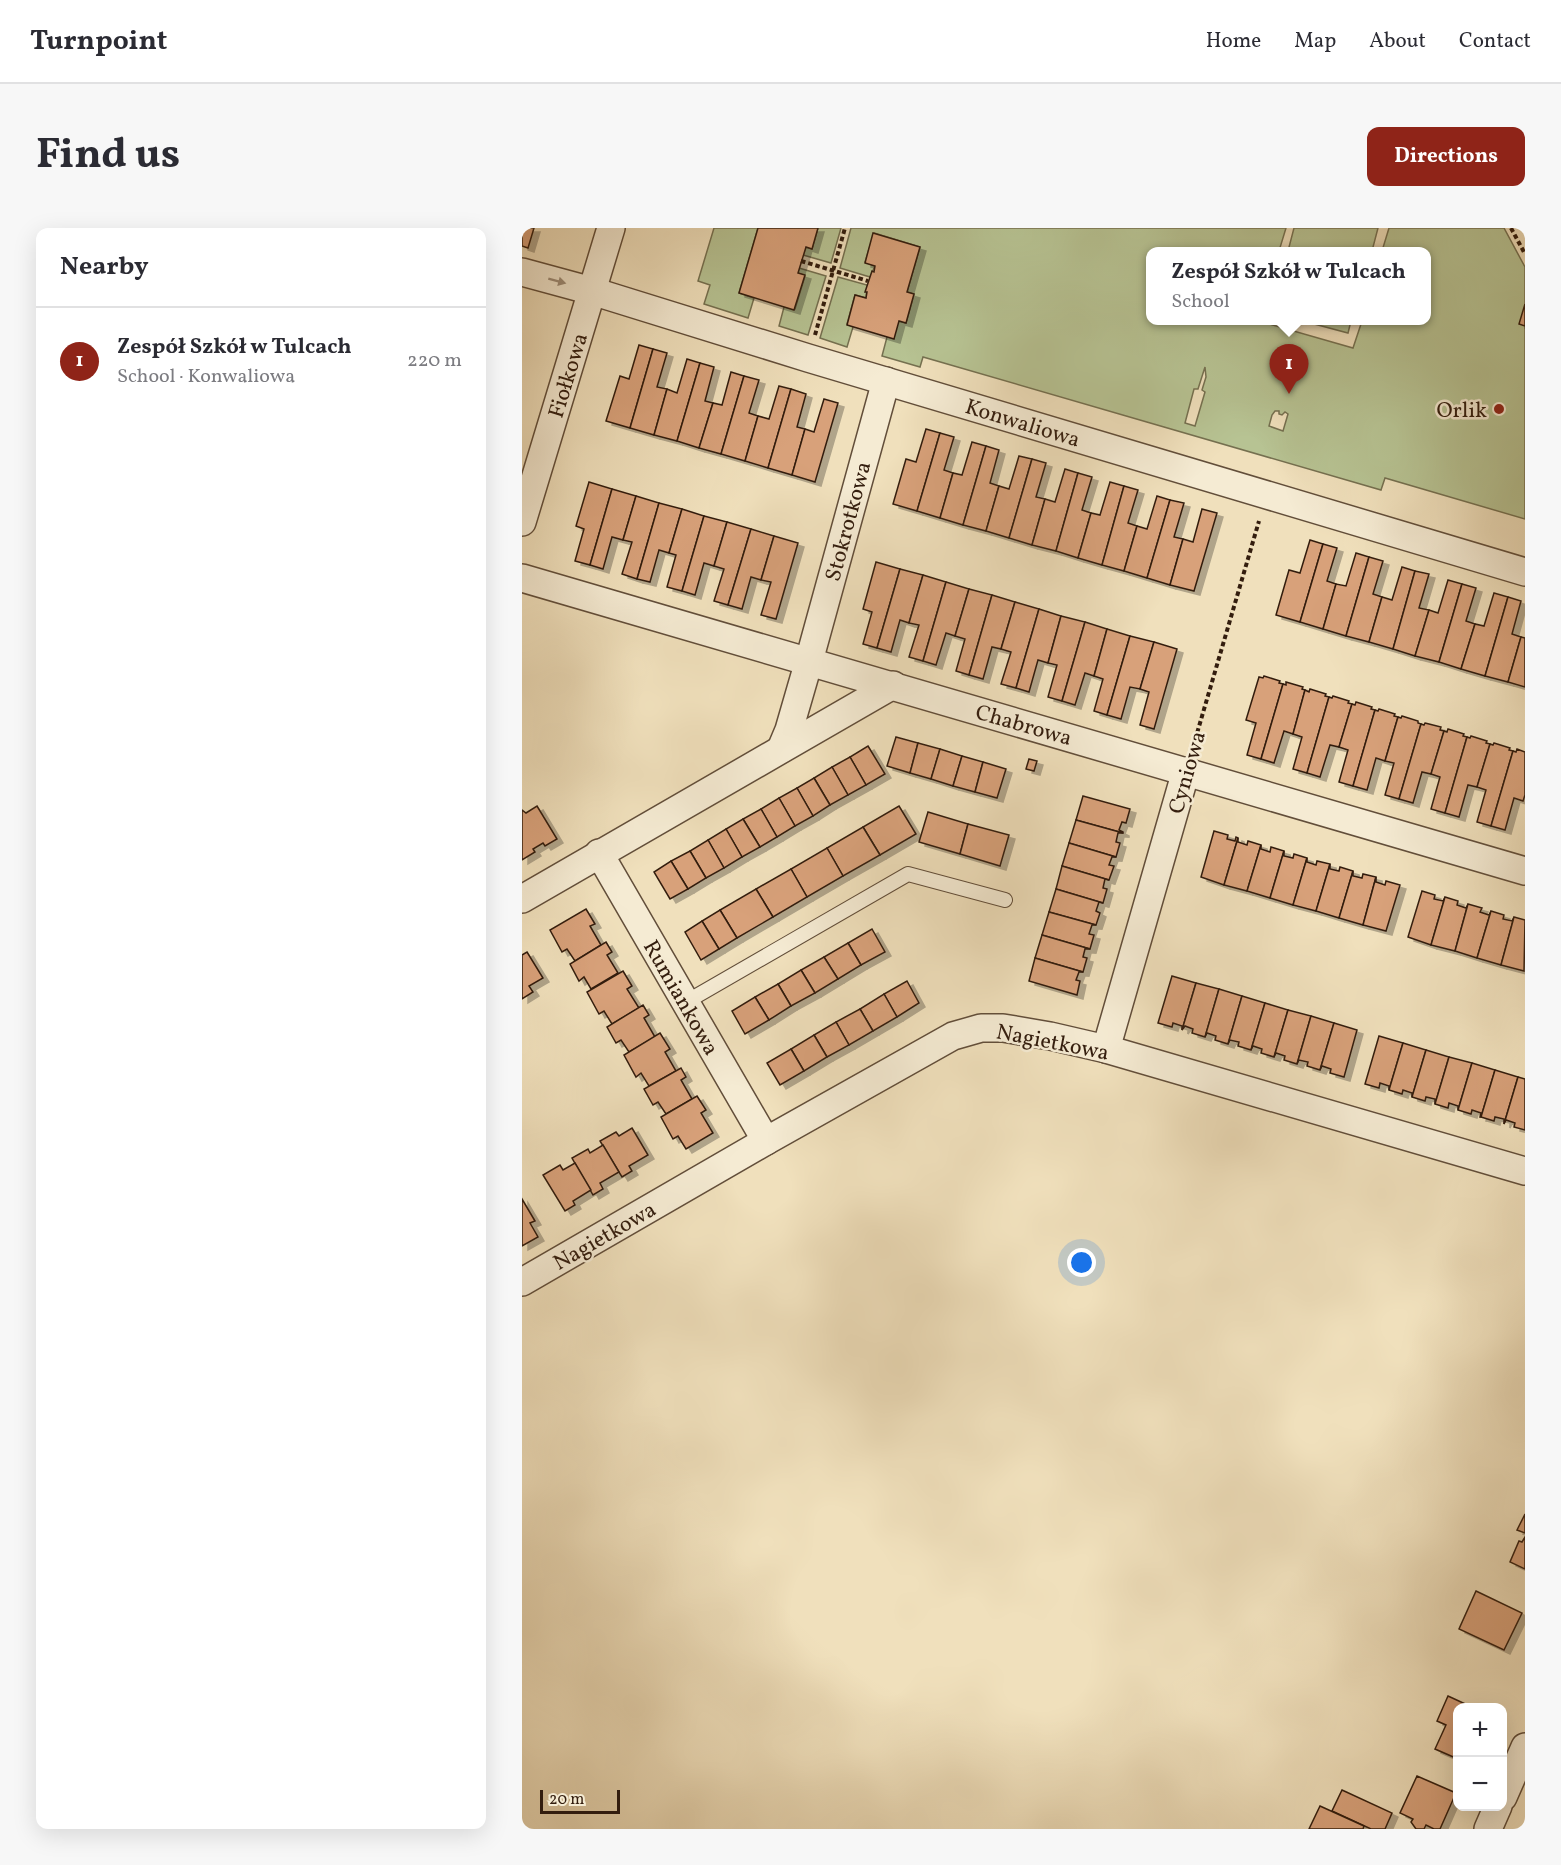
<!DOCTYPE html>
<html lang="en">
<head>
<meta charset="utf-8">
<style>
  :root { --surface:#fff; --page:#f7f7f7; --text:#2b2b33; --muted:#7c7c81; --line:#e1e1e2; --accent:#8f2418 }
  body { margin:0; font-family:Vollkorn,serif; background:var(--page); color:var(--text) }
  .controls { position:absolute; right:18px; bottom:18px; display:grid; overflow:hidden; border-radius:12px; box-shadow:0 6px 24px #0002 }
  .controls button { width:54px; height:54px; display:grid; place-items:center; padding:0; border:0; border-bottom:2px solid var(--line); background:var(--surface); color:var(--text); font:30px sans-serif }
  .scale { position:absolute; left:18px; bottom:15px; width:80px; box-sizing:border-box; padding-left:6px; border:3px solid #331d0e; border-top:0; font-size:16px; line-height:21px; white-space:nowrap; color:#331d0e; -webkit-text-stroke:4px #f5ebd3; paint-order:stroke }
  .you { position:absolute; left:560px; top:1035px; width:21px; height:21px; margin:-15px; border:4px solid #fff; border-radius:50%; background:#1a73e8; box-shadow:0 0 0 9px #1a73e833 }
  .badge { display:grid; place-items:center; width:39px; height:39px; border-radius:50%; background:var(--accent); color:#fff; font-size:20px; font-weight:700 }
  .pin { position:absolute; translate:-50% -50px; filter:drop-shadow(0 2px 3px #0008) }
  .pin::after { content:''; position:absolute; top:32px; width:21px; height:18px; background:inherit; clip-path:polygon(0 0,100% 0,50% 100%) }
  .popup { position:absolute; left:624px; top:19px; width:285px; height:78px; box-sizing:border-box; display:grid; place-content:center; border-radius:12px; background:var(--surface); filter:drop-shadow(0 2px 4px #0005); font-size:20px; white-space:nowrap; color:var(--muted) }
  .popup b { font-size:22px; color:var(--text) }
  .popup::after { content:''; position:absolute; left:50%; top:100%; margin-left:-12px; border:12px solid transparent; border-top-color:var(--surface) }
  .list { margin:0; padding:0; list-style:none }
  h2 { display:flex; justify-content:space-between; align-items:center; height:78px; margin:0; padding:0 24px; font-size:26px }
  h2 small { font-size:20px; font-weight:400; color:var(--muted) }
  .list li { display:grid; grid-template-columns:39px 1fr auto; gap:18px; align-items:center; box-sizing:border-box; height:108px; padding:0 24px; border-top:2px solid var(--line) }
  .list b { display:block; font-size:22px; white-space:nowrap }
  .list p { margin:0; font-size:20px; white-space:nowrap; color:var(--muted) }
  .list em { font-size:20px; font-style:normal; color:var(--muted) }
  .map { position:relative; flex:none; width:1003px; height:1601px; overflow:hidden; border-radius:12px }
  header { display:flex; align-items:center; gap:36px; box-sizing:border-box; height:84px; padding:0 30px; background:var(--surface); border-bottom:2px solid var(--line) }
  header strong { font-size:28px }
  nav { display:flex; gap:33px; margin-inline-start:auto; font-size:21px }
  .intro { display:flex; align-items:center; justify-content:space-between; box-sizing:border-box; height:144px; padding:0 36px }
  h1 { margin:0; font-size:42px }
  .button { padding:15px 27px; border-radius:12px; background:var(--accent); color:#fff; font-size:21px; font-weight:700 }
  main { display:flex; gap:36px; padding:0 36px }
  aside { flex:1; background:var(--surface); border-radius:12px; box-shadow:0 6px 24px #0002 }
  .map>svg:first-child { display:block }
  .green { fill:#b7c393; stroke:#757050; stroke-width:1.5; fill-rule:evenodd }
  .building { fill:#d8a17a; stroke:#331d0e; stroke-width:1.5; filter:url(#shadow) }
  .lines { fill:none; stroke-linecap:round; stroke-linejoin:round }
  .lane-casing { stroke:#624e3a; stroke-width:16 }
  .street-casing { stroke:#624e3a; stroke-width:30 }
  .path { stroke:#331d0e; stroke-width:4; stroke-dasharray:4.5 3; stroke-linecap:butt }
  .lane { stroke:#f5ebd3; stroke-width:14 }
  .street { stroke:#f5ebd3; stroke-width:27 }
  .oneway { fill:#9e8e7a }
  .poi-dot { fill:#8f2418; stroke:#f5ebd3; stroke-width:2 }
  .labels { text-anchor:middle; stroke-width:5; stroke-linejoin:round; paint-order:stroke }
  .street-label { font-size:22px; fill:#331d0e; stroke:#f5ebd3 }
  .poi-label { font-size:22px; fill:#331d0e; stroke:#f5ebd3; text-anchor:end }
</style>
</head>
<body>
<header>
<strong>Turnpoint</strong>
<nav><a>Home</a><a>Map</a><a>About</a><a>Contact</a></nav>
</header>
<div class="intro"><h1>Find us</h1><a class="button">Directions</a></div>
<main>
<aside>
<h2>Nearby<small></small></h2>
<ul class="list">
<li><span class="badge">1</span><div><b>Zespół Szkół w Tulcach</b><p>School · Konwaliowa</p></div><em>220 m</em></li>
</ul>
</aside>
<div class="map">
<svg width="1003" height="1601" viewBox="0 0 1003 1601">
  <defs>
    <filter id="shadow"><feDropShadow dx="6" dy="4" stdDeviation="0" flood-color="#0004"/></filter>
  </defs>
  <rect width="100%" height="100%" fill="#f0e0bc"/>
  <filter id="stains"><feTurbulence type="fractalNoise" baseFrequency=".00333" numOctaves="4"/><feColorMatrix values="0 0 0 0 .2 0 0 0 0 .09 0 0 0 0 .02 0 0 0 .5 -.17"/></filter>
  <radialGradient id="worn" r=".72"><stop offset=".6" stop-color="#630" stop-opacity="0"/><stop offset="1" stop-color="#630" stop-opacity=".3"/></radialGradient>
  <!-- green -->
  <g class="green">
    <path d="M192 0H236L217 65 232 70 226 90 182 76 188 57 176 53Z"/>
    <path d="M296 0H319L309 35 281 27 284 19 290 21Z"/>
    <path d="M329 0H764L757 23 629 24V92L737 93 831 120 840 93 905 92V24L860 23 867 0H982L1003 39V291L863 250 859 262 401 129 398 139 360 128 365 109 377 93 384 95 392 66 385 64 398 19 352 5 343 34 353 38 348 49 318 40ZM683 139 684 149 680 162 683 164 673 198 663 195 672 161H676ZM753 183H757V186L760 187 763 184 766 186 761 203 747 198 750 187Z"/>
    <path d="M772 0H856L850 23H766Z"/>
    <path d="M277 40 304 48 286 107 257 98 262 79 273 81 283 48 276 45Z"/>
    <path d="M316 49 345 57 344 70 333 67 325 96 331 99 325 119 298 110Z"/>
    <path d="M781 93 829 92V93L826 105Z"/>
  </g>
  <!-- building -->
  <g class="building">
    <path d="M0 0H12L6 20 0 18Z"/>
    <path d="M236 0H296L290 21 284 19 276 45 283 47 272 82 217 65Z"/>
    <path d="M351 5 398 19 385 64 392 66 384 95 377 93 372 111 325 97 333 67 344 70 345 64H343L350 43 352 44 353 38 343 35Z"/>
    <path d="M1003 76V98L997 96Z"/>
    <path d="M117 117 131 121 108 200 84 193 98 148 107 151Z"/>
    <path d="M131 121 145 125 135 159 145 161 132 207 108 200Z"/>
    <path d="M165 131 178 135 155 213 132 207 145 161 155 165Z"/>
    <path d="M178 135 192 139 183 173 191 175 177 220 155 213Z"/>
    <path d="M209 144 222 148 199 226 177 220 191 175 200 177Z"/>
    <path d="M222 148 237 152 227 185 236 188 223 233 199 226Z"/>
    <path d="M257 158 269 161 246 240 223 233 236 188 247 191Z"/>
    <path d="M269 161 284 166 275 199 283 201 270 247 246 240Z"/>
    <path d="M302 171 316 175 293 254 270 247 283 201 292 204Z"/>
    <path d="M404 201 418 205 395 283 371 276 384 231 394 234Z"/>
    <path d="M418 205 432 209 422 242 431 245 418 290 395 283Z"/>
    <path d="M450 214 464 218 441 297 418 290 431 245 440 247Z"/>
    <path d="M464 218 477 222 468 255 477 258 464 303 441 297Z"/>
    <path d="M497 228 510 231 487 310 464 303 477 258 487 261Z"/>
    <path d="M510 231 524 235 514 269 523 271 510 317 487 310Z"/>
    <path d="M543 241 556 245 534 323 510 317 523 271 533 274Z"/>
    <path d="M556 245 570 249 560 282 569 285 556 330 534 323Z"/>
    <path d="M67 254 90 261 68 337 53 333 62 301 54 298Z"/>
    <path d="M588 254 602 258 580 337 556 330 569 285 578 287Z"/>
    <path d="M602 258 616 262 606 295 615 298 602 343 580 337Z"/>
    <path d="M90 261 114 268 101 312 90 309 81 341 68 337Z"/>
    <path d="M114 268 137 275 115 351 100 346 110 314 101 312Z"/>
    <path d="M635 268 648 272 625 350 602 343 615 298 625 301Z"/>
    <path d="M648 272 662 275 652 309 661 311 648 357 625 350Z"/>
    <path d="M137 275 160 281 147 325 137 322 128 354 115 351Z"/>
    <path d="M160 281 182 288 160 363 145 359 154 327 147 325Z"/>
    <path d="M680 281 695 285 672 363 648 357 661 311 671 314Z"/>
    <path d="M182 288 205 294 192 338 182 335 173 367 160 363Z"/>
    <path d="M205 294 229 301 206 377 192 373 202 341 192 338Z"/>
    <path d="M229 301 252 308 239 352 229 349 220 381 206 377Z"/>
    <path d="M252 308 276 315 254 391 239 387 249 354 239 352Z"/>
    <path d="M788 312 801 316 778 394 754 387 767 342 778 345Z"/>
    <path d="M801 316 815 320 805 353 814 356 801 401 778 394Z"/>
    <path d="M834 325 847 329 824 408 801 401 814 356 824 358Z"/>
    <path d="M847 329 861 333 851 366 860 369 847 414 824 408Z"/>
    <path d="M354 334 378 341 355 420 341 416 350 384 341 381Z"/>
    <path d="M880 339 893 343 871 421 847 414 860 369 870 372Z"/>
    <path d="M378 341 401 347 387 395 378 392 369 424 355 420Z"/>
    <path d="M893 343 907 346 897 380 907 382 893 428 871 421Z"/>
    <path d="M401 347 424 354 401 433 387 429 397 397 387 395Z"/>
    <path d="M926 352 940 356 917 434 893 428 907 382 916 385Z"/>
    <path d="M424 354 447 361 433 408 424 405 414 437 401 433Z"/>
    <path d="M940 356 954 360 944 393 953 396 939 441 917 434Z"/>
    <path d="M447 361 470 367 447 447 434 443 443 411 433 408Z"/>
    <path d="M972 365 986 369 963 448 939 441 953 396 962 398Z"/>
    <path d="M470 367 493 374 479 421 470 419 461 451 447 447Z"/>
    <path d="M986 369 999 373 990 406 999 409 986 454 963 448Z"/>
    <path d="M493 374 517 381 494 460 479 456 489 424 479 421Z"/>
    <path d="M517 381 539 388 526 435 516 432 507 464 494 460Z"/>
    <path d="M539 388 563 394 540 473 526 469 535 437 526 435Z"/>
    <path d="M563 394 585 401 572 448 563 445 553 477 540 473Z"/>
    <path d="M585 401 608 408 585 487 572 483 581 451 572 448Z"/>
    <path d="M608 408 632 414 618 461 608 459 599 491 585 487Z"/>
    <path d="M999 409 1003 410V459L986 454Z"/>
    <path d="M632 414 655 421 632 501 618 497 627 464 618 461Z"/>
    <path d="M742 448 758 453 757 455 761 456 739 531 725 527 734 495 724 492 737 449 741 450Z"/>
    <path d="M764 454 781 459 780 461 783 462 771 506 762 503 752 535 739 531 761 456 764 457Z"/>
    <path d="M788 461 804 466 803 468 807 469 785 545 771 541 780 509 771 506 783 462 787 464Z"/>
    <path d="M811 468 827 473 826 475 830 476 817 519 808 517 798 549 785 545 807 469 810 470Z"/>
    <path d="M834 474 850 479 849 481 853 482 831 558 817 554 826 522 817 519 830 476 833 477Z"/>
    <path d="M857 481 873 486 872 488 876 489 863 533 854 530 845 562 831 558 853 482 856 483Z"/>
    <path d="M880 488 896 493V495L899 496 877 571 863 567 872 535 863 533 876 489 879 490Z"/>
    <path d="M903 495 919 499 918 502 922 503 909 546 900 544 891 575 877 571 899 496 902 497Z"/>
    <path d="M926 501 942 506 941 508 945 509 923 585 909 581 918 549 909 546 922 503 925 504Z"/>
    <path d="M949 508 965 513 964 515 968 516 955 559 946 557 937 589 923 585 945 509 948 510Z"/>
    <path d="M374 509 396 515 388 545 365 538Z"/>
    <path d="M396 515 418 521 409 551 388 545Z"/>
    <path d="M972 515 988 520 987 522 991 523 969 598 955 594 964 562 955 559 968 516 971 517Z"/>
    <path d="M346 518 363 546 344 557 328 529Z"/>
    <path d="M418 521 440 528 431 558 409 551Z"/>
    <path d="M995 521 1003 524V567L1001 573 992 570 983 602 969 598 991 523 994 524Z"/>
    <path d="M440 528 461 534 453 564 431 558Z"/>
    <path d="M328 529 344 557 326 567 310 539Z"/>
    <path d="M507 531 515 533 512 543 504 541Z"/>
    <path d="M461 534 484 541 475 570 453 564Z"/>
    <path d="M310 539 326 567 308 577 292 550Z"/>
    <path d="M292 550 308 577 291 588 275 560Z"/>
    <path d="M275 560 291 588 273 598 257 570Z"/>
    <path d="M561 568 608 581 604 595 600 594 597 602 601 604V605L554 592Z"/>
    <path d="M257 570 273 598 255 609 239 581Z"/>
    <path d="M15 578 35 611 23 618 21 615 11 621 13 624 0 632V582L4 585Z"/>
    <path d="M377 578 394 606 358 627 341 599Z"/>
    <path d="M239 581 255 609 238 619 221 591Z"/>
    <path d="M406 584 446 596 438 626 397 614Z"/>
    <path d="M221 591 238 619 220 629 204 601Z"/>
    <path d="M554 592 601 605H596L594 614 598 615 594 629 547 615Z"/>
    <path d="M446 596 487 607 478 638 438 626Z"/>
    <path d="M341 599 358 627 321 648 305 620Z"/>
    <path d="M204 601 220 629 202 640 186 612Z"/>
    <path d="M692 603 706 607 705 611 713 613 714 609 716 610 702 657 679 649Z"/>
    <path d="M716 610V614L725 617 726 613 739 617 725 663 702 657Z"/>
    <path d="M186 612 202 640 184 650 168 623Z"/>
    <path d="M547 615 594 629H590L587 637 592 638 587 652 540 638Z"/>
    <path d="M739 617V621L748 624 749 619 762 623 748 670 725 663Z"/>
    <path d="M305 620 321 648 285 669 269 641Z"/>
    <path d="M168 623 184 650 166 661 149 633Z"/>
    <path d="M762 623V628L771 630 772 626 785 630 771 677 748 670Z"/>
    <path d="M785 630V634L794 637 795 633 808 636 794 683 771 677Z"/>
    <path d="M149 633 166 661 148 671 132 644Z"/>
    <path d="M808 636V641L817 643 818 639 831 643 817 690 794 683Z"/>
    <path d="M540 638 587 652 583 651 581 660 585 661 581 675 534 661Z"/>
    <path d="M269 641 285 669 251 689 234 661Z"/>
    <path d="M831 643V648L840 650 841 646 854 649 841 697 817 690Z"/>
    <path d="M854 649V654L863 657 864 653 878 657 864 703 841 697Z"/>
    <path d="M234 661 251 689 215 710 198 682Z"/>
    <path d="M534 661 581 675 577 674 574 683 578 685 574 697 527 684Z"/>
    <path d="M900 663 913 667 912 671 921 673 923 669 909 717 886 709Z"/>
    <path d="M923 669 936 673 935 677 944 680 946 676 933 723 909 717Z"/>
    <path d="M946 676 960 680 958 684 967 687 969 683 955 730 933 723Z"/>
    <path d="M64 681 73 696 68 698 79 717 53 733 45 721 40 724 28 702Z"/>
    <path d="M198 682 215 710 197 721 180 693Z"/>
    <path d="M969 683 982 687 981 691 990 693 992 689 979 737 955 730Z"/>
    <path d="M527 684 574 697H570L567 706 572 707 568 721 520 707Z"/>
    <path d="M992 689 1003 692 1002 743 979 737Z"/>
    <path d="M180 693 197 721 179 732 163 704Z"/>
    <path d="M350 701 363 724 339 737 326 715Z"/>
    <path d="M520 707 568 721H563L561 729 565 730 561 744 513 730Z"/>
    <path d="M84 714 90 724 85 727 96 745 69 761 62 749 57 753 48 736Z"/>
    <path d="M326 715 339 737 316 751 302 729Z"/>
    <path d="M5 724 21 750 7 758 11 764 0 771V727Z"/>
    <path d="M302 729 316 751 293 765 279 742Z"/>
    <path d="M513 730 561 744H557L554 752 558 753 555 767 507 753Z"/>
    <path d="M279 742 293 765 269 778 256 756Z"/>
    <path d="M101 743 110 758 105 761 117 780 90 796 82 783 77 786 65 764Z"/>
    <path d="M650 748 674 755 660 802V798L651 795 650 799 636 795Z"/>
    <path d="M385 753 397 775 375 789 362 766Z"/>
    <path d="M674 755 697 761 683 809 670 805 671 801 663 798 660 802Z"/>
    <path d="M256 756 269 778 247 792 233 769Z"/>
    <path d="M697 761 720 768 706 816 693 812 694 808 685 805 683 809Z"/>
    <path d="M362 766 375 789 351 803 338 781Z"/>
    <path d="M720 768 743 775 729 822 716 818 717 814 708 812 706 816Z"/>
    <path d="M233 769 247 792 223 806 210 783Z"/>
    <path d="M743 775 766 782 752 829 739 825 740 821 731 818 729 822Z"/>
    <path d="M121 777 127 787 122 790 133 809 107 824 99 812 94 815 85 799Z"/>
    <path d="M338 781 351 803 327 817 314 794Z"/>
    <path d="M766 782 789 788 775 836 762 832 763 828 754 825 752 829Z"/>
    <path d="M789 788 812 795 798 842 785 838 786 834 777 832 775 836Z"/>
    <path d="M314 794 327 817 305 829 292 807Z"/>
    <path d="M812 795 835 802 822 849 808 845 809 841 800 838 798 842Z"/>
    <path d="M138 805 148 821 143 824 154 843 127 858 119 845 114 849 102 827Z"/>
    <path d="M292 807 305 829 282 843 269 821Z"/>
    <path d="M857 808 881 815 867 862V858L858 855 857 860 843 856Z"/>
    <path d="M881 815 904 822 890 869V865L881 862 880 866 867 862Z"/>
    <path d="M269 821 282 843 258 857 245 835Z"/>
    <path d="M904 822 927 829 913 876V871L904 869 903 873 890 869Z"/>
    <path d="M927 829 950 835 936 882V878L927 875 926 880 913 876Z"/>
    <path d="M950 835 973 842 959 889H958L959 885 950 882 949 886 936 882Z"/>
    <path d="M159 840 164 849 159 852 170 871 144 886 136 874 131 877 122 861Z"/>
    <path d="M973 842 996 849 982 896V891L973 889 972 893 959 889Z"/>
    <path d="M996 849 1003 851V902L992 899 993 895 984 892 982 896Z"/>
    <path d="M175 868 184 882 179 885 191 905 164 921 156 908 151 911 139 889Z"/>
    <path d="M110 900 126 927 107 938 110 943 100 949 78 913 94 904 97 908Z"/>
    <path d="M81 917 97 944 78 955 81 961 71 967 50 930 66 921 68 925Z"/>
    <path d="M53 935 69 962 51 973 53 977 43 983 21 947 38 937 41 942Z"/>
    <path d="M0 971 13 993 8 995 16 1009 0 1018Z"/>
    <path d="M1003 1286V1305L995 1302Z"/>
    <path d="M1003 1309V1341L988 1334 997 1313 1000 1314Z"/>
    <path d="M954 1363 1000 1385 982 1422 937 1401Z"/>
    <path d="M926 1468 952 1480H936V1531L913 1521 924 1497 915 1493Z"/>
    <path d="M895 1548 934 1565 918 1601H912L904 1597 902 1601H894L889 1594 891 1591 878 1585Z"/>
    <path d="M820 1562 870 1585 863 1601H849L810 1583Z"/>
    <path d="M798 1578 842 1598 841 1601H787Z"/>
  </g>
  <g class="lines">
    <!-- lane casing -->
    <g class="lane-casing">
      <path id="lane" d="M164 774 386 646 483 672"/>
    </g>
    <!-- street casing -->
    <g class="street-casing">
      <g id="street">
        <path d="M0 44 70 63 286 130 1003 344"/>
        <path d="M0 294 89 0"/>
        <path d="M0 350 1003 643"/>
        <path d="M259 521 267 502 287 433 364 153"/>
        <path d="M77 625 244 913"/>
        <path d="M0 671 371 457"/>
        <path d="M584 821 664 543"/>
        <path d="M0 1054 244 913 431 808 459 800H481L528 808 584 821 1003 943"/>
        <path d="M981 1569 1003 1519"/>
        <path d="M966 1601 976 1578"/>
      </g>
    </g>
    <!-- path -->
    <g class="path">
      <path d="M989 0 1003 26"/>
      <path d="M279 33 346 53"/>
      <path d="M293 107 323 0"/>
      <path d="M671 519 737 293"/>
    </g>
    <!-- lane -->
    <use href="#lane" class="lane"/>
    <!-- street -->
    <use href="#street" class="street"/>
  </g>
  <!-- one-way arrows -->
  <defs><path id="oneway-solid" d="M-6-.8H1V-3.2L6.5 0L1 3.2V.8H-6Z" transform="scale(1.5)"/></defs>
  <use class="oneway" href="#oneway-solid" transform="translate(35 53) rotate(15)"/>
  <!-- markers -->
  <circle class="poi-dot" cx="977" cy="181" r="6"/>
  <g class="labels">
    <!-- street labels -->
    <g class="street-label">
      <text transform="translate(45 147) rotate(-73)" y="8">Fiołkowa</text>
      <text transform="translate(501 194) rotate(17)" y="8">Konwaliowa</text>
      <text transform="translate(325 293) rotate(-75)" y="8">Stokrotkowa</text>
      <text transform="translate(502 496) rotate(16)" y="8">Chabrowa</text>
      <text transform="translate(664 544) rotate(-74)" y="8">Cyniowa</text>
      <text transform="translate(160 769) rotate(60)" y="8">Rumiankowa</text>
      <text transform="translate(531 813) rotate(11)" y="8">Nagietkowa</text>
      <text transform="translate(82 1007) rotate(-30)" y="8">Nagietkowa</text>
    </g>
    <!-- poi labels -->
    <g class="poi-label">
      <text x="965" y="189">Orlik</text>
    </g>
  </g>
  <rect width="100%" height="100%" filter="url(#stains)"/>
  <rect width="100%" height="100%" fill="url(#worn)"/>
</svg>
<div class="controls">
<button>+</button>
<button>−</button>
</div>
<div class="scale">20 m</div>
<div class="you"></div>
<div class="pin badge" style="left:767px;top:166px">1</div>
<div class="popup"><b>Zespół Szkół w Tulcach</b>School</div>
</div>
</main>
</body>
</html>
